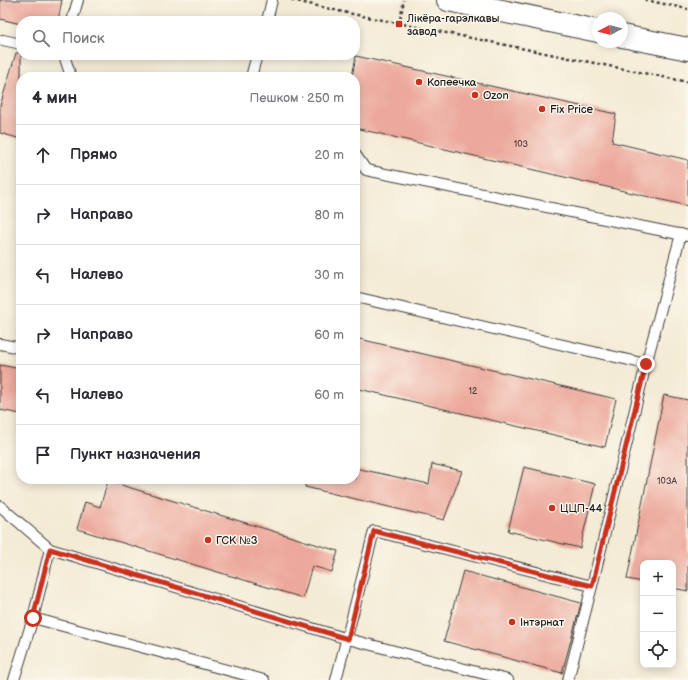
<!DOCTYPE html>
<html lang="ru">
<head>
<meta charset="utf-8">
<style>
  :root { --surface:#fff; --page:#f2f2f3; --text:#2b2b33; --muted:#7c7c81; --line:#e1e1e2 }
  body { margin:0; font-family:"Balsamiq Sans",sans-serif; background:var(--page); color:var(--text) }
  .controls { position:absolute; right:12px; bottom:12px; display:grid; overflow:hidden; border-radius:8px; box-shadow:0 2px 10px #0003 }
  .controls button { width:36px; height:36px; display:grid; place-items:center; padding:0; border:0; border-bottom:1px solid var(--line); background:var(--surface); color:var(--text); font:20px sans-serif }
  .compass { position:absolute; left:592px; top:12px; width:36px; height:36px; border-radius:50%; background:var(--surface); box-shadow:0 2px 10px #0003; rotate:263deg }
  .stop { position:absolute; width:12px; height:12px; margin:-9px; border:3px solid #c8321e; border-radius:50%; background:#fff }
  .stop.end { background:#c8321e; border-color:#fff; box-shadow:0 1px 4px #0008 }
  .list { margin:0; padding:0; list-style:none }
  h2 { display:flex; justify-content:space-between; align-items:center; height:52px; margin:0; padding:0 16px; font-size:17px }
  h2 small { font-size:13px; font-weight:400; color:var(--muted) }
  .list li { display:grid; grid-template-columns:26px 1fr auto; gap:12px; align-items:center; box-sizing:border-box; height:60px; padding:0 16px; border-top:1px solid var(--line) }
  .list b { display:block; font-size:15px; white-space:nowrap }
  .list em { font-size:13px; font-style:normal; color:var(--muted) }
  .icon { flex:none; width:22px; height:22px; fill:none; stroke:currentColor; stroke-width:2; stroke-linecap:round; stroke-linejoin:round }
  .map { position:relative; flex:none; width:688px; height:680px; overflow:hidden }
  .search { position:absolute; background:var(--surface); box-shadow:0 2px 10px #0003; left:16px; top:16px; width:344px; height:44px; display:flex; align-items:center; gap:10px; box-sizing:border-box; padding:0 14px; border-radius:16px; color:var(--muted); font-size:15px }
  .panel { position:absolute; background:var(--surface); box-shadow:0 2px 10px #0003; left:16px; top:72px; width:344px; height:412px; border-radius:16px }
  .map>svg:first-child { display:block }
  .building { fill:#eca99b }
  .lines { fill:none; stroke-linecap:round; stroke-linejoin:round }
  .service-casing { stroke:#3c3b38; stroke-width:12 }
  .tertiary-casing { stroke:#3c3b38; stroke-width:24 }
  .path { stroke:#3c3b38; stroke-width:2.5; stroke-dasharray:3 3; stroke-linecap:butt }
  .service { stroke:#fff; stroke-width:10 }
  .tertiary { stroke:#fff; stroke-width:22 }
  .route { stroke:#c8321e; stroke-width:5 }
  .poi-dot { fill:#c8321e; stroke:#fbf7ec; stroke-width:1.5 }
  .labels { text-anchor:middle; stroke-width:3; stroke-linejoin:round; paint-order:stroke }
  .number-label { font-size:9px; fill:#503f3c }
  .poi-label { font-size:11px; fill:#1c1c1c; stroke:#fbf7ec; text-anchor:start }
</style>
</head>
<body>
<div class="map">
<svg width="688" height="680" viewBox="0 0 688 680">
  <rect width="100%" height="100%" fill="#fbf7ec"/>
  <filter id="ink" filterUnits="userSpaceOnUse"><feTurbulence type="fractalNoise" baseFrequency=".025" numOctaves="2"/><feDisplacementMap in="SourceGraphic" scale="8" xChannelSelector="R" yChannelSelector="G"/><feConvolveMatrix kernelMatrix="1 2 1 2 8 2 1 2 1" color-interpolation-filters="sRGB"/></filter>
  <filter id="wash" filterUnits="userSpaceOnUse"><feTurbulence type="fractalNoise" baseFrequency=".012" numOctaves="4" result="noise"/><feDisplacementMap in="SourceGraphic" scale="16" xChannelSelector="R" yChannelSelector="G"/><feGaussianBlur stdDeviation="0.9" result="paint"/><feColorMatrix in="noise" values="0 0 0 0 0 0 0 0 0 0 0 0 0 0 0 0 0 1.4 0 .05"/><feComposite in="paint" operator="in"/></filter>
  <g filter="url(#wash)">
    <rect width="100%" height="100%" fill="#f4ebd5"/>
    <g id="blocks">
      <!-- building -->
      <g class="building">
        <path d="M0 0H62L58 21H21V24L0 19Z"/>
        <path d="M16 53H21V139L0 133V106Z"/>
        <path d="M356 56 616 114 612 142 688 160V206L355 128V77H352Z"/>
        <path d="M355 338 616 399 605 447 355 388Z"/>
        <path d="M0 365 21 369V414L0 410Z"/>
        <path d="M664 395 688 400V591L673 588V563H643V582L627 579Z"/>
        <path d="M432 464 462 471 444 520 305 487 306 479H355V468L429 484Z"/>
        <path d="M524 467 595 484 580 548 508 531Z"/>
        <path d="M108 481 338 551 332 572 312 566 303 598 77 529 85 502 100 507Z"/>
        <path d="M463 571 581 603 562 673 444 641Z"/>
      </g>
    </g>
  </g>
  <g filter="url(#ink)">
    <use href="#blocks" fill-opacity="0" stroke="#3c3b38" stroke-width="1"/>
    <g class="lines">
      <!-- service casing -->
      <g class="service-casing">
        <g id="service">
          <path d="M72 21 78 0"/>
          <path d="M267 21 272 0"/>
          <path d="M3 40 21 44"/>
          <path d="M64 55 71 77"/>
          <path d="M251 77 257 55"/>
          <path d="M355 154 366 170 688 236"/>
          <path d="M355 297 646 364"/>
          <path d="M0 344 21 348"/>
          <path d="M0 506 50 549 348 639 508 680"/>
          <path d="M592 586 646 364 681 234"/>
          <path d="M33 618 264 680"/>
          <path d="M14 680 33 618 50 549"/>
          <path d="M336 680 374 531 592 586 568 680"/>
        </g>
      </g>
      <!-- tertiary casing -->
      <g class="tertiary-casing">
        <g id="tertiary">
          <path d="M448 0 598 31"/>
          <path d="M622 36 688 49"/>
        </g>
      </g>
      <!-- path -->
      <g class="path">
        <path d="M292 0 343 12 688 82"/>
        <path d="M645 0 688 9"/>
        <path d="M399 24 404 0"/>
      </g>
      <!-- service -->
      <use href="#service" class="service"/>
      <!-- tertiary -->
      <use href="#tertiary" class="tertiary"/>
    </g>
  </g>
  <g class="lines" filter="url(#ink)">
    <!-- route -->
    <path class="route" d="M33 618 50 549 348 639 374 531 592 586 646 364"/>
  </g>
  <!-- markers -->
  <g class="poi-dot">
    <rect x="395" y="20" width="8" height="8" rx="2"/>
    <circle cx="419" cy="82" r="4"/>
    <circle cx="475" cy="95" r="4"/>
    <circle cx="542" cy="109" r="4"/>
    <circle cx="552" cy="508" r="4"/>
    <circle cx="208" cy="540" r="4"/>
    <circle cx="512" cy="622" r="4"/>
  </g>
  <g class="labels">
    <!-- number labels -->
    <g class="number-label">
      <text x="521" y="147">103</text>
      <text x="473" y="394">12</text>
      <text x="667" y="484">103А</text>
    </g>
    <!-- poi labels -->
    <g class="poi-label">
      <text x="407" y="22">Лікёра-гарэлкавы<tspan x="407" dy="13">завод</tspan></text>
      <text x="427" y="86">Копеечка</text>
      <text x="483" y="99">Ozon</text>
      <text x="550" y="113">Fix Price</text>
      <text x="560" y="512">ЦЦП-44</text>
      <text x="216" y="544">ГСК №3</text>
      <text x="520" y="626">Інтэрнат</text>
    </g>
  </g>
</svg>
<div class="controls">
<button>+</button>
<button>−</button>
<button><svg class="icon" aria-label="locate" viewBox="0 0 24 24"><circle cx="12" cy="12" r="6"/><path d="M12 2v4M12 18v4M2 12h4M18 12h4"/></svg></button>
</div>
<svg class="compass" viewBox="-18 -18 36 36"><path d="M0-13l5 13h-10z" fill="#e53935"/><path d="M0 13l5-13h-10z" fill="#7c7c81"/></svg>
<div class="stop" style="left:33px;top:618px"></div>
<div class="stop end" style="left:646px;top:364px"></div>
<div class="search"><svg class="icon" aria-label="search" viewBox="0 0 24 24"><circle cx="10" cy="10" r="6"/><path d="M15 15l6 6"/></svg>Поиск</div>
<section class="panel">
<h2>4 мин<small>Пешком · 250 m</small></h2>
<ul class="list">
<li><svg class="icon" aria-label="ahead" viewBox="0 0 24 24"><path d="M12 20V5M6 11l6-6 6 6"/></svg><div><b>Прямо</b></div><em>20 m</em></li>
<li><svg class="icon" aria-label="right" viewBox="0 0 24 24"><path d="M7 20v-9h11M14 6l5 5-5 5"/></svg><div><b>Направо</b></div><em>80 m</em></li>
<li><svg class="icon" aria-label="left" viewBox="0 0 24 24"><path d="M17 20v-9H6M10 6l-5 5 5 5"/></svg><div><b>Налево</b></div><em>30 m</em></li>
<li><svg class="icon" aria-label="right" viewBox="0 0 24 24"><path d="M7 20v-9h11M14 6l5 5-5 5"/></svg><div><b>Направо</b></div><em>60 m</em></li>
<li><svg class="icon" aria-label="left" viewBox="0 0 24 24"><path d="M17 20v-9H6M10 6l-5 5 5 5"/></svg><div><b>Налево</b></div><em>60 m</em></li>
<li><svg class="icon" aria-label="arrive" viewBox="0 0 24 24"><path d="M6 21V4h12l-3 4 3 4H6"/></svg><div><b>Пункт назначения</b></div></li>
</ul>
</section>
</div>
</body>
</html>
